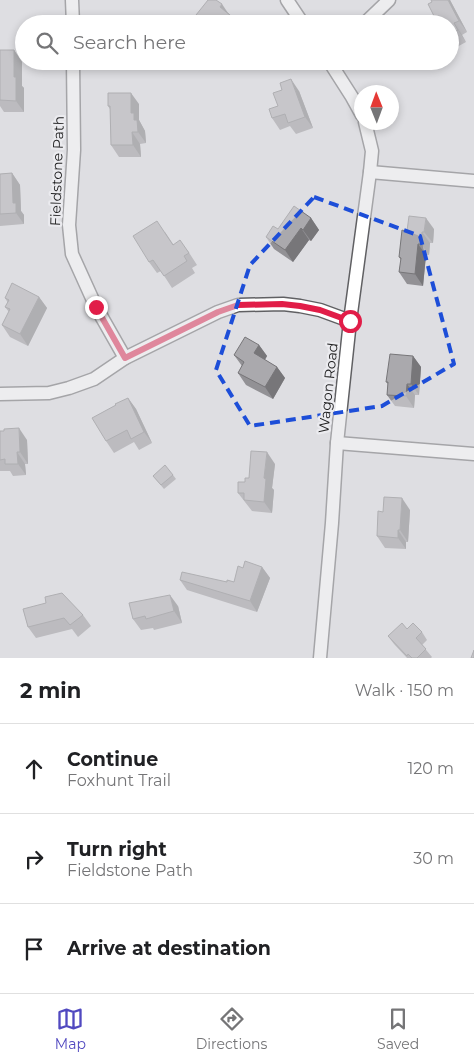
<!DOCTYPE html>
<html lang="en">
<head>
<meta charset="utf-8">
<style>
  :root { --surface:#fff; --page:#f6f6f6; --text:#202124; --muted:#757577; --line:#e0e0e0; --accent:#5149c0 }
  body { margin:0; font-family:Montserrat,sans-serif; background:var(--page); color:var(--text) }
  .compass { position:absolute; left:354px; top:85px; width:45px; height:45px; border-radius:50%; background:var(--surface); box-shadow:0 2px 8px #0003; rotate:359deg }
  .stop { position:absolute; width:15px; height:15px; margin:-11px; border:4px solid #e11d48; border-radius:50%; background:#fff }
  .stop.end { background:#e11d48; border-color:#fff; box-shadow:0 1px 5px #0008 }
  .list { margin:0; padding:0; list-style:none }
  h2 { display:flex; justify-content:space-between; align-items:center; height:65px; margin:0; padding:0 20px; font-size:21px }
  h2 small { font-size:16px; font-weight:400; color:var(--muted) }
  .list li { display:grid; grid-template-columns:32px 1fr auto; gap:15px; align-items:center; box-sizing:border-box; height:90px; padding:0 20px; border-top:1px solid var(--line) }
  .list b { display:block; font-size:19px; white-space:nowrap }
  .list p { margin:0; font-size:16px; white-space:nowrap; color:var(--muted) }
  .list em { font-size:16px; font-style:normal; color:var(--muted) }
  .icon { flex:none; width:28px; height:28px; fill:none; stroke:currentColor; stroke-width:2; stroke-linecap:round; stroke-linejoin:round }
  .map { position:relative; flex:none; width:474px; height:658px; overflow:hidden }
  .search { position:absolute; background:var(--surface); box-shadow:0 2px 8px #0003; left:15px; right:15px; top:15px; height:55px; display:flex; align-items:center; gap:12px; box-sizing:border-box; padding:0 18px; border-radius:28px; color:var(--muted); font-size:19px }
  .sheet { height:335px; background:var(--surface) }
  nav { display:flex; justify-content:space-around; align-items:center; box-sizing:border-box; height:70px; border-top:1px solid var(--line); background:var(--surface); font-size:14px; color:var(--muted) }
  nav a { display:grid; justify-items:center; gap:2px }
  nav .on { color:var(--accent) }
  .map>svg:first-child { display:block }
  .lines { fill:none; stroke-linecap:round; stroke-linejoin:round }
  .street-casing { stroke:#606063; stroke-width:15 }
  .street { stroke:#fff; stroke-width:12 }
  .wall { fill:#929195 }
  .shaded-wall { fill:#777679 }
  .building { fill:#aaa9ad; stroke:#777679 }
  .route { stroke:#e11d48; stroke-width:6 }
  .marked { fill:none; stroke:#1d4ed8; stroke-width:4; stroke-dasharray:10 6; stroke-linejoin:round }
  .labels { text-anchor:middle; stroke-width:4.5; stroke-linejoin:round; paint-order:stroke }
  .street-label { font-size:14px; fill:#1d1d1e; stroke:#ebebef }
</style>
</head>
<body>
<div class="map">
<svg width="474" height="658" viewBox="0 0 474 658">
  <rect width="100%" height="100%" fill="#dedee2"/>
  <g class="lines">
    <!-- street casing -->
    <g class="street-casing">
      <g id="street">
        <path d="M72 0 73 24"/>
        <path d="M287 0 303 24"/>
        <path d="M364 24 389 0"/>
        <path d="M73 61 74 150 69 225 72 254 96 307 125 358"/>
        <path d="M329 61 352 97 362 115"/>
        <path d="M370 172 474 181"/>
        <path d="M0 394 49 393 69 388 94 379 125 358 218 312 238 305 283 304 300 306 320 310 350 321"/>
        <path d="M337 443 474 454"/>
        <path d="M320 658 332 523 337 443 350 321 370 172 372 151 365 122"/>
      </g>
    </g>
    <!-- street -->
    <use href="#street" class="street"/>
  </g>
  <!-- wall -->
  <g class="wall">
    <path d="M450 0 467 32 462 35 466 42 457 47 452 40 450 41V24L435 18Z"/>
    <path d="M228 13 241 24H202L196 15Z"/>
    <path d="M0 50H14L22 62V86L24 88V112H4L0 106Z"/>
    <path d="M299 91 313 128 296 134 290 126 280 130 272 118 278 106Z"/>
    <path d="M139 104V120L145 131 146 143 140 144 141 157H119L111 145 110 109 108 106Z"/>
    <path d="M12 173 20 185 21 211 24 215V224L0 226V174Z"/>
    <path d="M311 218 319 230 311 241 309 240 293 262 274 249 266 237 278 229Z"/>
    <path d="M434 229 433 243H430L429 255H426L423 286 407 284 399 272 401 260 399 257 407 231Z"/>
    <path d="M165 232 173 244 188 251 197 265 192 268 195 273 172 288 161 271 157 273 149 262Z"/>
    <path d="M39 297 47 308 28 346 10 337 2 325 9 312 5 307 8 303 5 298Z"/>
    <path d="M259 345 267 356 265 360 277 367 285 378 273 399 246 385 238 373 242 366 234 355Z"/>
    <path d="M413 356 421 367 419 395H415L414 408 395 406 387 395 388 384 386 382Z"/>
    <path d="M128 398 136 409 152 443 139 450 134 442 114 453 106 441 116 405Z"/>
    <path d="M0 431 27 440 28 464H25L26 475 13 476 10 471H0Z"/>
    <path d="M275 464 272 488 274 490 272 513 252 511 238 493 245 482 249 478Z"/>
    <path d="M173 475 176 479 164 489 153 476Z"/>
    <path d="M410 510 408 542H406V549L385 548 377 536 383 512Z"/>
    <path d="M262 567 270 578 257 612 187 590 180 580 234 582Z"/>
    <path d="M178 606 182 623 154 630 153 628 141 630 133 619Z"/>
    <path d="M23 609 83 615 91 626 78 637 72 629 36 638 28 627Z"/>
    <path d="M407 629 422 632 427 640 422 645 432 657 431 658H407L394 644 388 636Z"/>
  </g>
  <!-- shaded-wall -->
  <g class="shaded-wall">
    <path d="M448 0H450L467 32 459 21Z"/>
    <path d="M222 4 230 16 220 7Z"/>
    <path d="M454 23 462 35 466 42 458 30Z"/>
    <path d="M14 50 22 62V86L24 88V112L16 101 14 77Z"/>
    <path d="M291 79 299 91 313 128 305 117Z"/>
    <path d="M131 93 139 104V120L145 131 146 143 138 132 131 113Z"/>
    <path d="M132 132 140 144 141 157 133 145Z"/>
    <path d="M12 173 20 185 21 211 24 215V224L16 213 13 203Z"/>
    <path d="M311 218 319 230 311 241 303 230Z"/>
    <path d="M426 218 434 229 433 243 424 232Z"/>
    <path d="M301 228 309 240 293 262 285 250Z"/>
    <path d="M422 232 430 243 429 255 421 244Z"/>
    <path d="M418 244 426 255 423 286 415 274Z"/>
    <path d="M39 297 47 308 28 346 20 334Z"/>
    <path d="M259 345 267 356 262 364 254 353Z"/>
    <path d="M413 356 421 367 419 395 411 384Z"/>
    <path d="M277 367 285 378 273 399 265 387Z"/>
    <path d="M407 384 415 395 414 408 406 396Z"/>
    <path d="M128 398 136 409 152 443 144 432Z"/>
    <path d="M19 428 27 440 28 464 20 452Z"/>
    <path d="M17 452 25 464 26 475 18 464Z"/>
    <path d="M267 452 275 464 272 488 274 490 272 513 264 502V478Z"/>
    <path d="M402 498 410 510 408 542 400 530Z"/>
    <path d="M398 530 406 542V549L398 538Z"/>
    <path d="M262 567 270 578 257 612 250 601Z"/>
    <path d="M170 595 178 606 182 623 174 611Z"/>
  </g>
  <!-- building -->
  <g class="building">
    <path d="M208 0H216L222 4 220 7 241 24H206L196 15Z"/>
    <path d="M431 0H448L459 21 454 23 458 30 450 34V24H423L435 18 428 4 432 2Z"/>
    <path d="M0 50H14V77H16V101L0 100Z"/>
    <path d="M291 79 305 117 288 123 285 114 272 118 269 109 278 106 273 93 282 90 280 83Z"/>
    <path d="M108 93H131V113H134V120H137L138 132H132L133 145H111L110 106H108Z"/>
    <path d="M12 173 13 203H16V213L0 214V174Z"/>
    <path d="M294 206 311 218 303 230 301 228 285 250 266 237 273 226 278 229Z"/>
    <path d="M409 216 426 218 424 232H422L421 244H418L415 274 399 272 401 258 399 257 402 230 407 231Z"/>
    <path d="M157 221 173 245 180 240 189 253 184 256 187 261 164 276 153 260 149 262 133 236Z"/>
    <path d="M12 283 39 297 20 334 2 325 10 309 5 307 9 300 5 298Z"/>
    <path d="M245 337 259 345 254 353 277 367 265 387 238 373 244 362 234 355Z"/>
    <path d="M390 354 413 356 411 384H407L406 396 387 395 388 382H386Z"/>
    <path d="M128 398 144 432 131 439 127 430 106 441 92 418 116 405 115 404Z"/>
    <path d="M19 428 20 452H17L18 464H5V459L0 460V431H4V429Z"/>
    <path d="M251 451 267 452 264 478 266 479 264 502 244 500V493H238V482H245V478H249Z"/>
    <path d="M165 465 173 475 161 485 153 476Z"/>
    <path d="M384 497 402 498 400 530H398V538L377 536 378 511 383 512Z"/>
    <path d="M245 561 262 567 250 601 180 580 182 572 227 582V580L234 582 238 566 243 568Z"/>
    <path d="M62 593 83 615 70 625 64 618 28 627 23 609 46 603 45 597Z"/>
    <path d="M170 595 174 611 146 619 145 616 133 619 129 603Z"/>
    <path d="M402 623 407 629 413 623 422 632 416 638 426 649 417 658H412L408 654 407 656 388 636Z"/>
    <path d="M474 650V658H471Z"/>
  </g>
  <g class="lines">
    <!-- route -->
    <path class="route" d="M96 307 125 358 218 312 238 305 282 304 300 306 320 310 350 321"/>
  </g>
  <!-- marked area -->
  <path d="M0 0H474V658H0ZM314 197 420 236 454 364 382 406 250 426 216 370 250 265Z" fill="#dedee2" fill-opacity=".55" fill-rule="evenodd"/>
  <path class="marked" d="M314 197 420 236 454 364 382 406 250 426 216 370 250 265Z"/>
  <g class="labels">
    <!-- street labels -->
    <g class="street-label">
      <text transform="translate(57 171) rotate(-88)" y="5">Fieldstone Path</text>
      <text transform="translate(328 388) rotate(-84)" y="5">Wagon Road</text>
    </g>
  </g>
</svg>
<svg class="compass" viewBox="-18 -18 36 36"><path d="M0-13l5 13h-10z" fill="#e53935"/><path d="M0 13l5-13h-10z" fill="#757577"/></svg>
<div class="stop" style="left:350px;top:321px"></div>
<div class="stop end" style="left:96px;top:307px"></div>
<div class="search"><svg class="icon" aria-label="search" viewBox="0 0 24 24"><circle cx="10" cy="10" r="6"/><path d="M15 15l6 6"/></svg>Search here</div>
</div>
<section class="sheet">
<h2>2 min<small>Walk · 150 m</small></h2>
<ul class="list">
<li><svg class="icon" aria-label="ahead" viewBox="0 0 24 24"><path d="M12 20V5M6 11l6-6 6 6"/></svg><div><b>Continue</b><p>Foxhunt Trail</p></div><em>120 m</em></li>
<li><svg class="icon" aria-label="right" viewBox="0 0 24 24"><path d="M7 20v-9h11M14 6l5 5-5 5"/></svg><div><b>Turn right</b><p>Fieldstone Path</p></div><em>30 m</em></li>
<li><svg class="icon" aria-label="arrive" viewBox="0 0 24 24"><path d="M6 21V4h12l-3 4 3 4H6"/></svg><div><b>Arrive at destination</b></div></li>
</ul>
</section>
<nav>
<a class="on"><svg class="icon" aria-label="map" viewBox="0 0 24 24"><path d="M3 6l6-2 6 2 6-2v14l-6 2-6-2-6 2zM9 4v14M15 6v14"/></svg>Map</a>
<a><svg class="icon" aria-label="directions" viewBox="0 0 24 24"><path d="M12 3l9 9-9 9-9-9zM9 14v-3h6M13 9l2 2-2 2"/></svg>Directions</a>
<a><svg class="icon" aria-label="saved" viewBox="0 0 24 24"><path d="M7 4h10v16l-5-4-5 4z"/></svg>Saved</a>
</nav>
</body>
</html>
